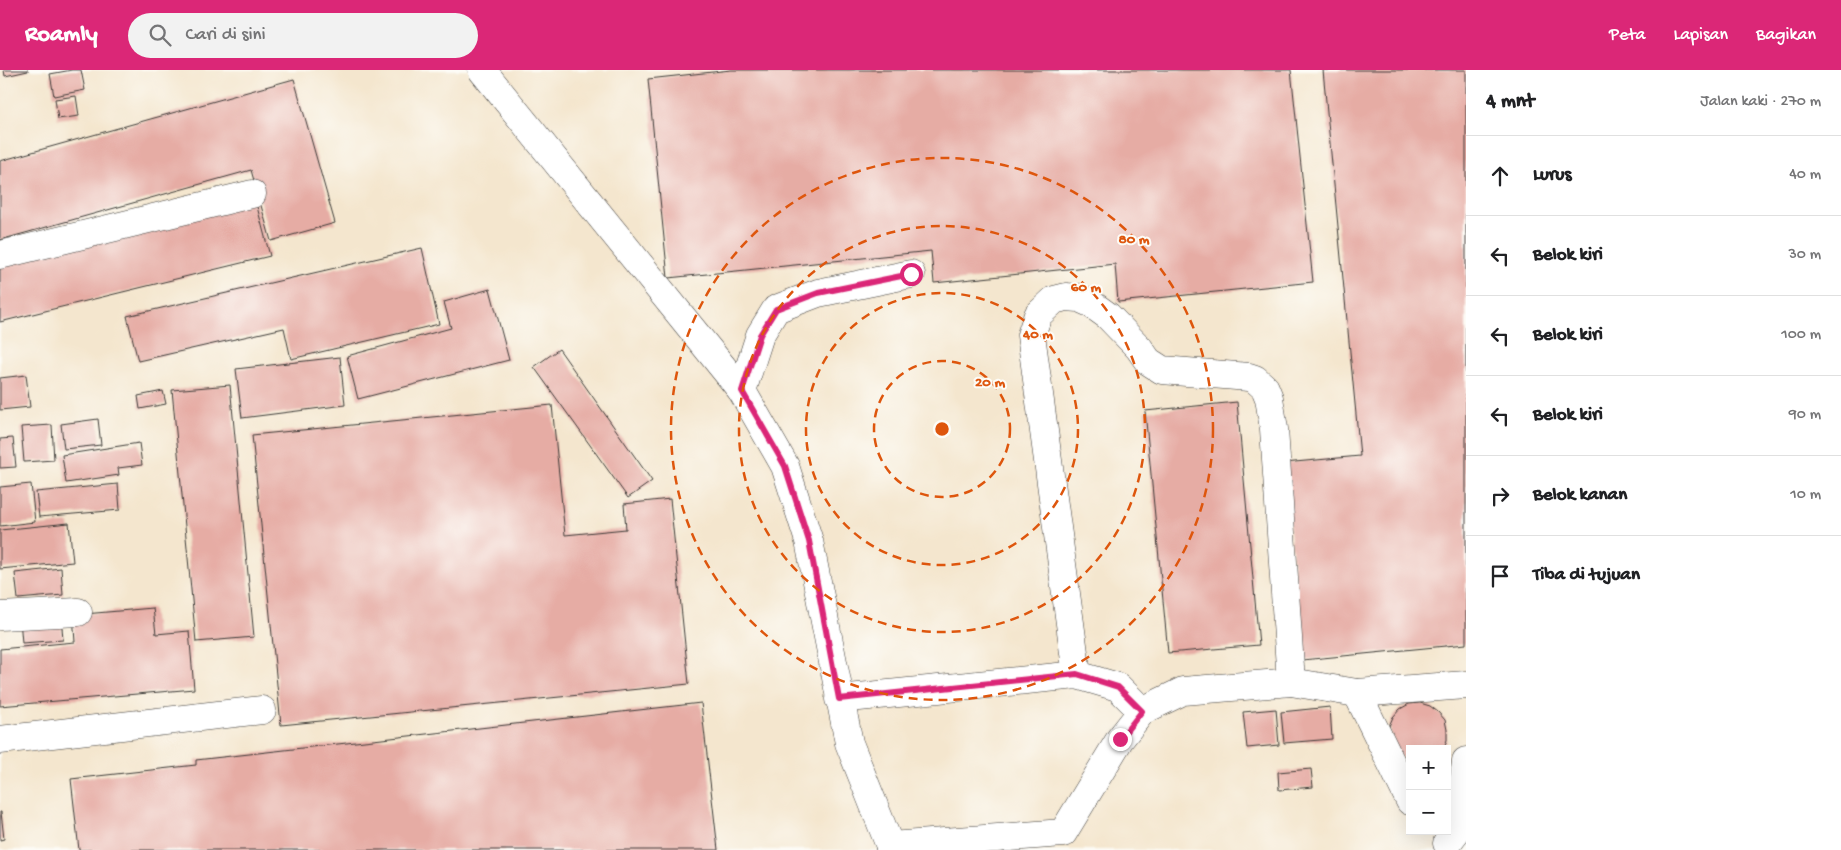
<!DOCTYPE html>
<html lang="id">
<head>
<meta charset="utf-8">
<style>
  :root { --surface:#fff; --page:#f2f2f2; --text:#202124; --muted:#757577; --line:#e0e0e0; --accent:#db2777 }
  body { margin:0; font-family:"Gochi Hand",sans-serif; background:var(--page); color:var(--text) }
  .controls { position:absolute; right:15px; bottom:15px; display:grid; overflow:hidden; border-radius:0px; box-shadow:0 5px 20px #0002 }
  .controls button { width:45px; height:45px; display:grid; place-items:center; padding:0; border:0; border-bottom:1px solid var(--line); background:var(--surface); color:var(--text); font:25px sans-serif }
  .stop { position:absolute; width:15px; height:15px; margin:-11px; border:4px solid #db2777; border-radius:50%; background:#fff }
  .stop.end { background:#db2777; border-color:#fff; box-shadow:0 1px 5px #0008 }
  .list { margin:0; padding:0; list-style:none }
  h2 { display:flex; justify-content:space-between; align-items:center; height:65px; margin:0; padding:0 20px; font-size:21px }
  h2 small { font-size:16px; font-weight:400; color:var(--muted) }
  .list li { display:grid; grid-template-columns:32px 1fr auto; gap:15px; align-items:center; box-sizing:border-box; height:80px; padding:0 20px; border-top:1px solid var(--line) }
  .list b { display:block; font-size:19px; white-space:nowrap }
  .list em { font-size:16px; font-style:normal; color:var(--muted) }
  .icon { flex:none; width:28px; height:28px; fill:none; stroke:currentColor; stroke-width:2; stroke-linecap:round; stroke-linejoin:round }
  .map { position:relative; flex:none; width:1466px; height:780px; overflow:hidden }
  header { display:flex; align-items:center; gap:30px; box-sizing:border-box; height:70px; padding:0 25px; background:var(--accent); color:#fff }
  header strong { font-size:24px }
  nav { display:flex; gap:28px; margin-inline-start:auto; font-size:18px }
  .search { width:350px; height:45px; background:var(--page); display:flex; align-items:center; gap:12px; box-sizing:border-box; padding:0 18px; border-radius:28px; color:var(--muted); font-size:19px }
  main { display:flex }
  aside { flex:1; background:var(--surface) }
  .map>svg:first-child { display:block }
  .building { fill:#e6aca4 }
  .lines { fill:none; stroke-linecap:round; stroke-linejoin:round }
  .minor-casing { stroke:#3c3a37; stroke-width:29 }
  .minor { stroke:#fff; stroke-width:28 }
  .route { stroke:#db2777; stroke-width:6 }
  .ring { fill:none; stroke:#de560d; stroke-width:2.5; stroke-dasharray:9 6 }
  .centre { fill:#de560d; stroke:#fdfcf7; stroke-width:2.5 }
  .ring-label { font-size:15px; text-anchor:middle; font-weight:bold; fill:#de560d; stroke:#fdfcf7; stroke-width:4; stroke-linejoin:round; paint-order:stroke }
</style>
</head>
<body>
<header>
<strong>Roamly</strong>
<div class="search"><svg class="icon" aria-label="search" viewBox="0 0 24 24"><circle cx="10" cy="10" r="6"/><path d="M15 15l6 6"/></svg>Cari di sini</div>
<nav><a>Peta</a><a>Lapisan</a><a>Bagikan</a></nav>
</header>
<main>
<div class="map">
<svg width="1466" height="780" viewBox="0 0 1466 780">
  <rect width="100%" height="100%" fill="#fdfcf7"/>
  <filter id="ink" filterUnits="userSpaceOnUse"><feTurbulence type="fractalNoise" baseFrequency=".02" numOctaves="2"/><feDisplacementMap in="SourceGraphic" scale="10" xChannelSelector="R" yChannelSelector="G"/><feConvolveMatrix kernelMatrix="1 2 1 2 8 2 1 2 1" color-interpolation-filters="sRGB"/></filter>
  <filter id="wash" filterUnits="userSpaceOnUse"><feTurbulence type="fractalNoise" baseFrequency=".0096" numOctaves="4" result="noise"/><feDisplacementMap in="SourceGraphic" scale="20" xChannelSelector="R" yChannelSelector="G"/><feGaussianBlur stdDeviation="1.12" result="paint"/><feColorMatrix in="noise" values="0 0 0 0 0 0 0 0 0 0 0 0 0 0 0 0 0 1.4 0 .05"/><feComposite in="paint" operator="in"/></filter>
  <g filter="url(#wash)">
    <rect width="100%" height="100%" fill="#f4e6ce"/>
    <g id="blocks">
      <!-- building -->
      <g class="building">
        <path d="M4 0H28V1L5 6Z"/>
        <path d="M72 0H81L85 20 54 26 50 4Z"/>
        <path d="M731 0H1291L1313 212 1118 232 1115 194 934 213 931 181 668 208 648 9Z"/>
        <path d="M1323 0H1466V574L1302 590 1284 393 1360 386Z"/>
        <path d="M294 9 335 153 271 171 251 100 0 170V91Z"/>
        <path d="M76 26 79 46 58 49 55 29Z"/>
        <path d="M255 129 270 186 0 252V192Z"/>
        <path d="M422 178 439 254 291 289 284 258 138 291 127 246Z"/>
        <path d="M490 219 509 290 358 329 347 286 451 258 444 232Z"/>
        <path d="M559 279 652 411 628 428 534 297Z"/>
        <path d="M340 287 345 335 242 348 236 299Z"/>
        <path d="M26 305 30 337 0 340V308Z"/>
        <path d="M230 315 254 567 196 572 172 320Z"/>
        <path d="M163 321 166 334 140 339 138 326Z"/>
        <path d="M1237 332 1259 575 1168 583 1145 341Z"/>
        <path d="M552 335 565 465 626 459 624 434 670 429 689 614 281 655 252 365Z"/>
        <path d="M98 349 101 375 64 379 61 354Z"/>
        <path d="M52 355 54 390 24 392 21 357Z"/>
        <path d="M13 368 16 397 0 398V369Z"/>
        <path d="M139 373 142 395 118 398 119 405 66 413 62 385Z"/>
        <path d="M31 414 35 452 0 456V417Z"/>
        <path d="M118 414 120 440 39 447 36 422Z"/>
        <path d="M69 453 73 492 0 499V460Z"/>
        <path d="M61 498 63 525 18 529 15 503Z"/>
        <path d="M153 538 156 564 189 561 194 619 0 636V579L75 572 73 545Z"/>
        <path d="M61 545 63 570 22 573 20 549Z"/>
        <path d="M701 633 718 780H79L71 709 196 695V690Z"/>
        <path d="M1420 633 1430 636 1438 642 1445 650 1447 660V670L1443 679H1410V691L1397 685 1389 656 1393 647 1400 639 1409 634Z"/>
        <path d="M1330 637 1332 669 1284 673 1281 642Z"/>
        <path d="M1276 639 1279 675 1247 678 1243 642Z"/>
        <path d="M1311 699 1313 717 1279 720 1278 702Z"/>
        <path d="M0 742H1L4 769 0 770Z"/>
      </g>
    </g>
  </g>
  <g filter="url(#ink)">
    <use href="#blocks" fill-opacity="0" stroke="#3c3a37" stroke-width="1"/>
    <g class="lines">
      <!-- minor casing -->
      <g class="minor-casing">
        <g id="minor">
          <path d="M482 0 742 321 785 396 809 471 849 673 890 776"/>
          <path d="M0 185 252 124"/>
          <path d="M742 321 760 265 776 239 818 223 911 204"/>
          <path d="M0 546 78 542"/>
          <path d="M1077 605 1031 265 1038 245 1054 230 1066 227 1079 228 1090 233 1108 246 1139 278 1148 291 1162 300 1249 307 1255 309 1265 318 1269 328 1274 359 1291 612"/>
          <path d="M1357 623 1410 731"/>
          <path d="M839 629 1077 605 1118 617 1142 641"/>
          <path d="M0 670 262 640"/>
          <path d="M1447 773 1458 759 1466 691"/>
          <path d="M890 780V776L1063 763 1120 669 1142 641 1183 621 1291 612 1357 623 1466 615"/>
        </g>
      </g>
      <!-- minor -->
      <use href="#minor" class="minor"/>
    </g>
  </g>
  <g class="lines" filter="url(#ink)">
    <!-- route -->
    <path class="route" d="M911 204 818 223 776 239 760 265 742 321 785 396 809 471 839 629 1077 604 1118 617 1142 641 1120 669"/>
  </g>
  <!-- distance rings -->
  <g class="ring">
    <circle cx="942" cy="359" r="68"/>
    <circle cx="942" cy="359" r="136"/>
    <circle cx="942" cy="359" r="203"/>
    <circle cx="942" cy="359" r="271"/>
  </g>
  <circle cx="942" cy="359" r="8" class="centre"/>
  <g class="ring-label">
    <text x="1134" y="173">80 m</text>
    <text x="1086" y="221">60 m</text>
    <text x="1038" y="268">40 m</text>
    <text x="990" y="316">20 m</text>
  </g>
</svg>
<div class="controls">
<button>+</button>
<button>−</button>
</div>
<div class="stop" style="left:911px;top:204px"></div>
<div class="stop end" style="left:1120px;top:669px"></div>
</div>
<aside>
<h2>4 mnt<small>Jalan kaki · 270 m</small></h2>
<ul class="list">
<li><svg class="icon" aria-label="ahead" viewBox="0 0 24 24"><path d="M12 20V5M6 11l6-6 6 6"/></svg><div><b>Lurus</b></div><em>40 m</em></li>
<li><svg class="icon" aria-label="left" viewBox="0 0 24 24"><path d="M17 20v-9H6M10 6l-5 5 5 5"/></svg><div><b>Belok kiri</b></div><em>30 m</em></li>
<li><svg class="icon" aria-label="left" viewBox="0 0 24 24"><path d="M17 20v-9H6M10 6l-5 5 5 5"/></svg><div><b>Belok kiri</b></div><em>100 m</em></li>
<li><svg class="icon" aria-label="left" viewBox="0 0 24 24"><path d="M17 20v-9H6M10 6l-5 5 5 5"/></svg><div><b>Belok kiri</b></div><em>90 m</em></li>
<li><svg class="icon" aria-label="right" viewBox="0 0 24 24"><path d="M7 20v-9h11M14 6l5 5-5 5"/></svg><div><b>Belok kanan</b></div><em>10 m</em></li>
<li><svg class="icon" aria-label="arrive" viewBox="0 0 24 24"><path d="M6 21V4h12l-3 4 3 4H6"/></svg><div><b>Tiba di tujuan</b></div></li>
</ul>
</aside>
</main>
</body>
</html>
